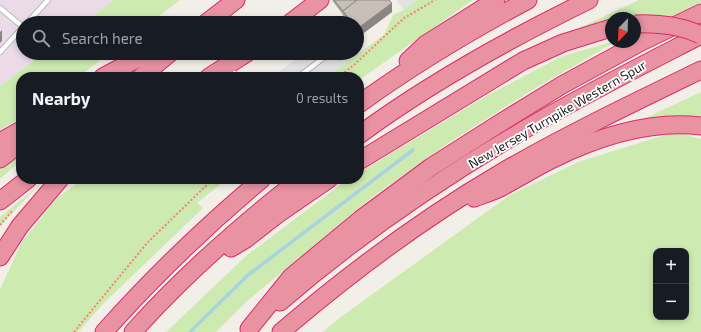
<!DOCTYPE html>
<html lang="en">
<head>
<meta charset="utf-8">
<style>
  :root { --surface:#171b24; --page:#242831; --text:#f1f3f6; --muted:#9ea1a6; --line:#363941 }
  body { margin:0; font-family:"Exo 2",sans-serif; background:var(--page); color:var(--text) }
  .controls { position:absolute; right:12px; bottom:12px; display:grid; overflow:hidden; border-radius:8px; box-shadow:0 2px 6px #0003 }
  .controls button { width:36px; height:36px; display:grid; place-items:center; padding:0; border:0; border-bottom:1px solid var(--line); background:var(--surface); color:var(--text); font:20px sans-serif }
  .compass { position:absolute; left:605px; top:12px; width:36px; height:36px; border-radius:50%; background:var(--surface); box-shadow:0 2px 6px #0003; rotate:203deg }
  .list { margin:0; padding:0; list-style:none }
  h2 { display:flex; justify-content:space-between; align-items:center; height:52px; margin:0; padding:0 16px; font-size:17px }
  h2 small { font-size:13px; font-weight:400; color:var(--muted) }
  .icon { flex:none; width:22px; height:22px; fill:none; stroke:currentColor; stroke-width:2; stroke-linecap:round; stroke-linejoin:round }
  .map { position:relative; flex:none; width:701px; height:332px; overflow:hidden }
  .search { position:absolute; background:var(--surface); box-shadow:0 2px 6px #0003; left:16px; top:16px; width:348px; height:44px; display:flex; align-items:center; gap:10px; box-sizing:border-box; padding:0 14px; border-radius:22px; color:var(--muted); font-size:15px }
  .panel { position:absolute; background:var(--surface); box-shadow:0 2px 6px #0003; left:16px; top:72px; width:348px; height:112px; border-radius:16px }
  .map>svg:first-child { display:block }
  .industrial { fill:#ebdbe8 }
  .grass { fill:#cdebb0; fill-rule:evenodd }
  .parking { fill:#e2e2e2 }
  .lines { fill:none; stroke-linecap:round; stroke-linejoin:round }
  .stream { stroke:#aad3df; stroke-width:3.5 }
  .lane-casing { stroke:#a9a9a9; stroke-width:6 }
  .highway-casing { stroke:#dc2a67; stroke-width:19 }
  .path { stroke:#fa8072; stroke-width:2; stroke-dasharray:2 2; stroke-linecap:butt }
  .lane { stroke:#fff; stroke-width:4.5 }
  .highway { stroke:#e892a2; stroke-width:17 }
  .highway-bridge-casing { stroke:#dc2a67; stroke-width:19; stroke-linecap:butt }
  .highway-bridge { stroke:#e892a2; stroke-width:17 }
  .wall { fill:#aba49e }
  .shaded-wall { fill:#8b8681 }
  .building { fill:#c7bfb8; stroke:#8b8681 }
  .labels { text-anchor:middle; stroke-width:3.5; stroke-linejoin:round; paint-order:stroke }
  .street-label { font-size:13px; fill:#222; stroke:#fff }
</style>
</head>
<body>
<div class="map">
<svg width="701" height="332" viewBox="0 0 701 332">
  <rect width="100%" height="100%" fill="#f2efe9"/>
  <!-- industrial -->
  <path class="industrial" d="M0 0H114L84 23H23V53H44L0 86Z"/>
  <!-- grass -->
  <g class="grass">
    <path d="M114 0H180L150 23H84Z"/>
    <path d="M418 0H473L359 80V77H326L384 35 393 15 404 10Z"/>
    <path d="M639 0H701V2L669 18H611V22L558 38Z"/>
    <path d="M611 42H615L529 92 450 142 375 195 246 302 216 332H166L247 255 344 182 348 179H359V173L481 99 560 57Z"/>
    <path d="M44 53H110L78 77H21V118L0 130V86Z"/>
    <path d="M701 92V121L637 122Z"/>
    <path d="M674 132 701 139V332H323L338 319 510 195 578 162ZM656 251H686V317H656Z"/>
    <path d="M21 148V161L0 179V163Z"/>
    <path d="M83 179H227L197 203 203 208 105 302 78 332H0V290L21 243 58 197Z"/>
    <path d="M38 186 0 226V217Z"/>
  </g>
  <!-- parking -->
  <g class="parking">
    <path d="M396 0H418L404 10Z"/>
    <path d="M304 53H352L355 56 326 77H272Z"/>
  </g>
  <g class="lines">
    <!-- stream -->
    <path class="stream" d="M190 332 248 275 413 150"/>
    <!-- lane casing -->
    <g class="lane-casing">
      <g id="lane">
        <path d="M0 8 23 27"/>
        <path d="M27 23 48 0"/>
        <path d="M0 52 23 27"/>
        <path d="M230 67 237 77"/>
        <path d="M298 77 330 53"/>
      </g>
    </g>
    <!-- highway casing -->
    <g class="highway-casing">
      <g id="highway">
        <path d="M206 23 236 0"/>
        <path d="M290 23 320 0"/>
        <path d="M408 61 426 44 496 0"/>
        <path d="M103 77 148 53"/>
        <path d="M141 77 170 53"/>
        <path d="M209 77 247 53"/>
        <path d="M359 104C413 65 470 31 528 0"/>
        <path d="M359 135C431 82 509 39 589 0"/>
        <path d="M0 142 21 130"/>
        <path d="M0 159 21 143"/>
        <path d="M359 161 523 61 563 43 611 28"/>
        <path d="M474 198C482 195 492 192 500 188 517 179 533 169 551 160 597 137 649 120 701 126"/>
        <path d="M0 201 28 179"/>
        <path d="M231 248 246 239 278 214 329 179"/>
        <path d="M0 257 20 226 60 179"/>
        <path d="M280 302C353 239 434 183 517 134 577 98 639 67 701 35"/>
        <path d="M249 329 291 277 361 219 431 167 497 125 562 85 641 42 701 13"/>
        <path d="M104 332C153 277 206 226 262 179"/>
        <path d="M133 332C183 276 241 225 300 179"/>
        <path d="M281 332C351 272 425 217 504 171 568 134 635 102 701 70"/>
      </g>
    </g>
    <!-- path -->
    <g class="path">
      <path d="M338 77 354 65 404 18 435 0"/>
      <path d="M0 225 13 210"/>
      <path d="M74 332 147 243 213 179"/>
    </g>
    <!-- lane -->
    <use href="#lane" class="lane"/>
    <!-- highway -->
    <use href="#highway" class="highway"/>
    <!-- highway-bridge casing -->
    <g class="highway-bridge-casing">
      <path id="highway-bridge" d="M635 24C658 23 680 25 701 35"/>
    </g>
    <!-- highway-bridge -->
    <use href="#highway-bridge" class="highway-bridge"/>
  </g>
  <!-- wall -->
  <path class="wall" d="M332 0H389L392 12 357 38V23H346L343 19V15Z"/>
  <!-- shaded-wall -->
  <g class="shaded-wall">
    <path d="M392 3V12L357 38V29Z"/>
    <path d="M2 30V41L0 43V32Z"/>
  </g>
  <!-- building -->
  <g class="building">
    <path d="M334 0H357L343 11Z"/>
    <path d="M357 0H389L392 3 357 29V23H352L343 11Z"/>
  </g>
  <g class="labels">
    <!-- street labels -->
    <g class="street-label">
      <text transform="translate(557 114) rotate(-30)" y="5">New Jersey Turnpike Western Spur</text>
    </g>
  </g>
</svg>
<div class="controls">
<button>+</button>
<button>−</button>
</div>
<svg class="compass" viewBox="-18 -18 36 36"><path d="M0-13l5 13h-10z" fill="#e53935"/><path d="M0 13l5-13h-10z" fill="#9ea1a6"/></svg>
<div class="search"><svg class="icon" aria-label="search" viewBox="0 0 24 24"><circle cx="10" cy="10" r="6"/><path d="M15 15l6 6"/></svg>Search here</div>
<section class="panel">
<h2>Nearby<small>0 results</small></h2>
<ul class="list">
</ul>
</section>
</div>
</body>
</html>
